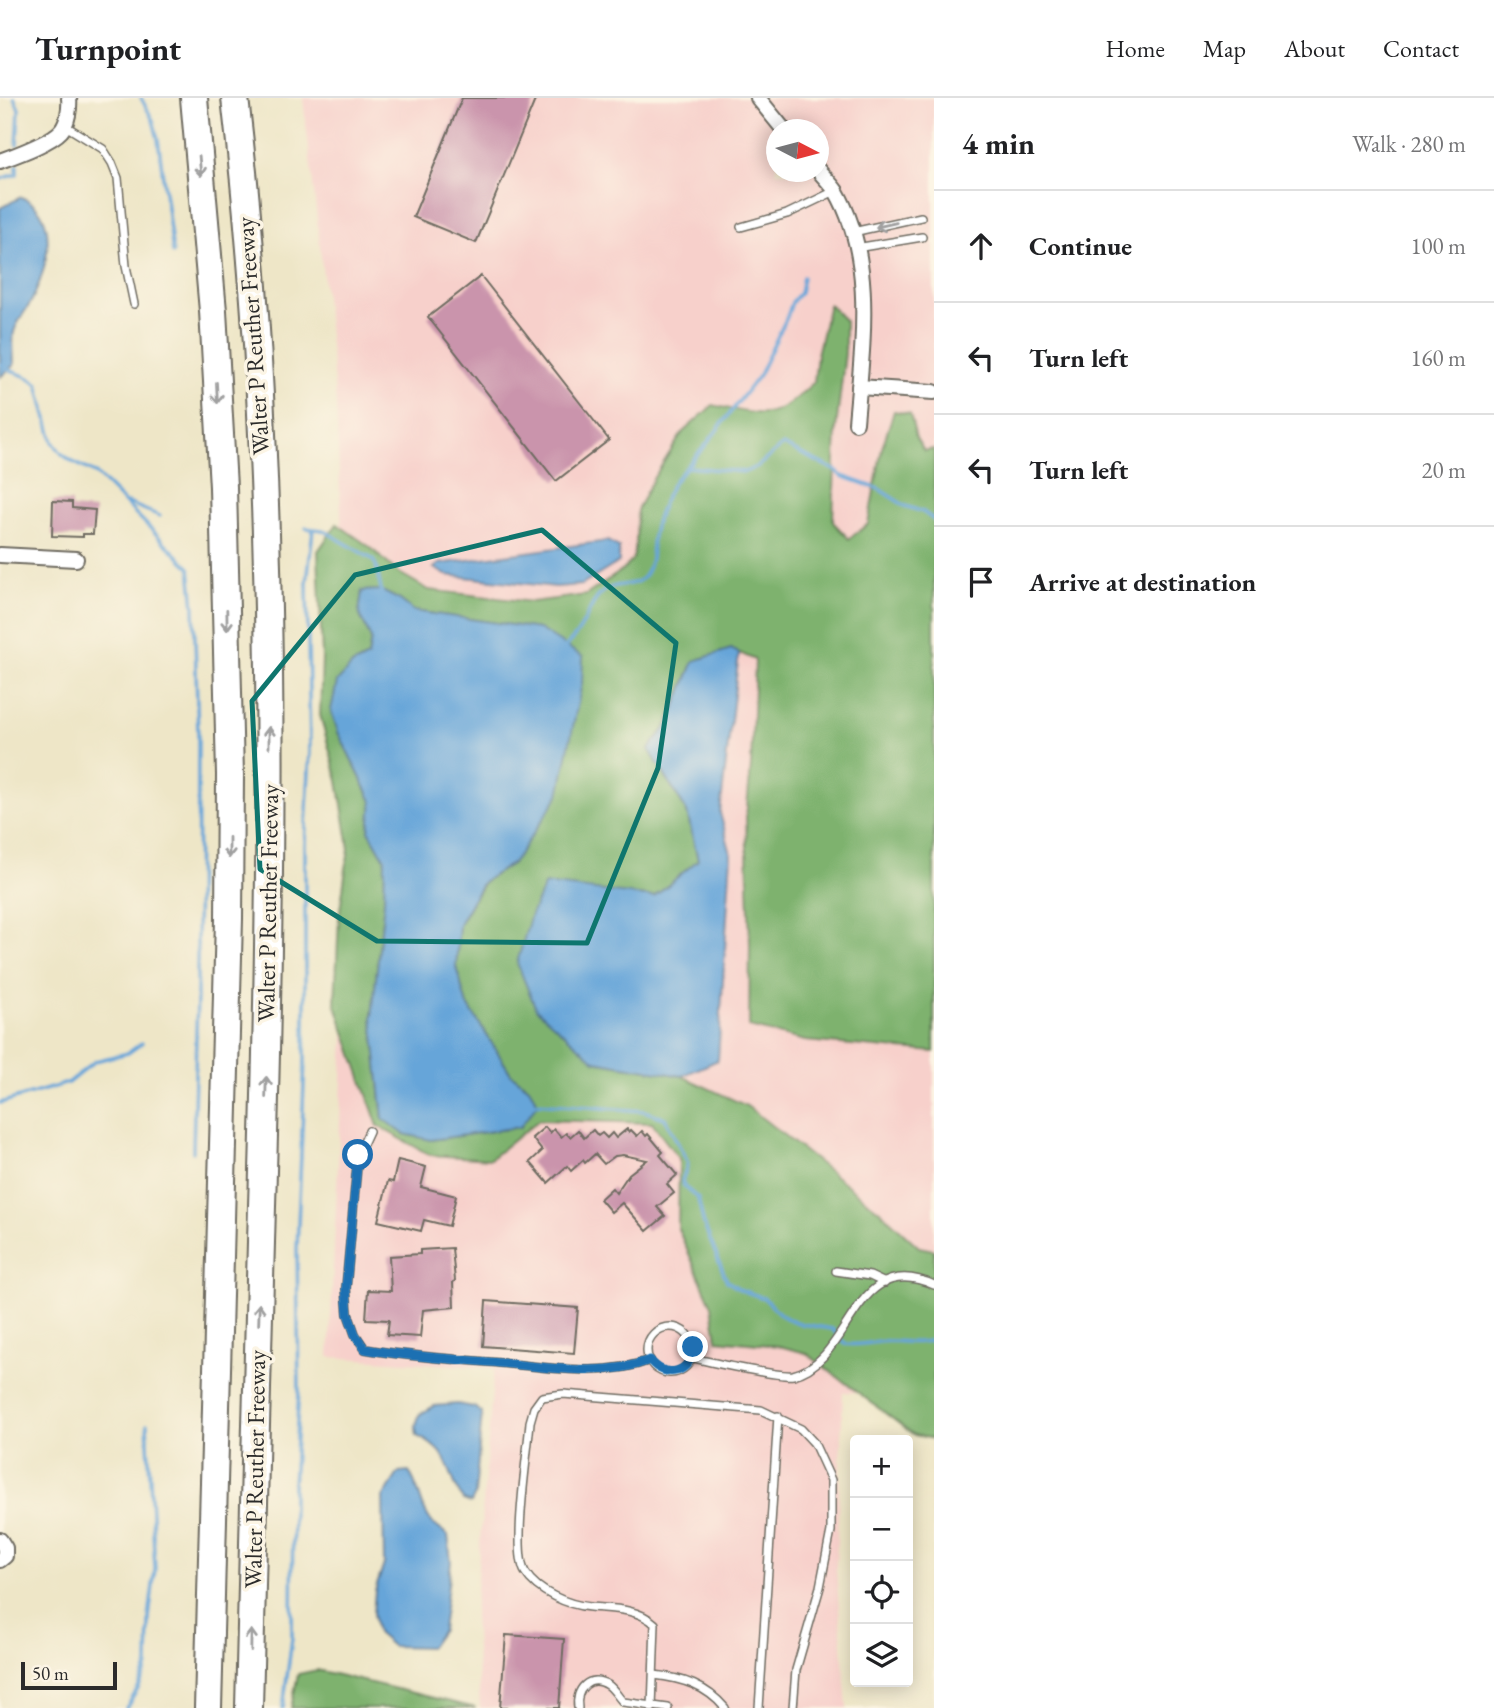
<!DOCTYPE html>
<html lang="en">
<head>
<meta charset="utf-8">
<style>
  :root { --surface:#fff; --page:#f6f6f6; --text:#202124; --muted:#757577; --line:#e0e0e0 }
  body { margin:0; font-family:"EB Garamond",serif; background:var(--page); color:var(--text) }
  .controls { position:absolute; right:21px; bottom:21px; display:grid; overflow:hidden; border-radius:7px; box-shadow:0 4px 18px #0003 }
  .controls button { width:63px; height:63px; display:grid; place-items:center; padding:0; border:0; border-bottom:2px solid var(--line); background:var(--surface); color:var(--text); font:35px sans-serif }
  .compass { position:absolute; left:766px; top:21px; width:63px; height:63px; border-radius:50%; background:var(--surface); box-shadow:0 4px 18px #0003; rotate:96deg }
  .scale { position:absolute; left:21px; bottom:18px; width:96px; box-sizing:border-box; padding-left:7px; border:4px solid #2b2b2b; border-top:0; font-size:19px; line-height:24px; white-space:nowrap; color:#2b2b2b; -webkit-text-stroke:5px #fcf5e5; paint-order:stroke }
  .stop { position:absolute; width:21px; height:21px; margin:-16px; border:5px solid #1f6fb2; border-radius:50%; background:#fff }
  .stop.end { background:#1f6fb2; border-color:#fff; box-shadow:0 2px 7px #0008 }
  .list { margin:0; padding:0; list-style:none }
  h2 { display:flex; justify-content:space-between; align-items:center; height:91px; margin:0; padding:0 28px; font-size:30px }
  h2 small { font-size:23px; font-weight:400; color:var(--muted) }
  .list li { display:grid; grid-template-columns:46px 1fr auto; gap:21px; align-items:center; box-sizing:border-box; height:112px; padding:0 28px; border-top:2px solid var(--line) }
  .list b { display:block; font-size:26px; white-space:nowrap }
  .list em { font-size:23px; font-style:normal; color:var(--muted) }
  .icon { flex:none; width:38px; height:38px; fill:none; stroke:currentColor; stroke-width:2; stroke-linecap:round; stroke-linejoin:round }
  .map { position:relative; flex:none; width:934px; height:1610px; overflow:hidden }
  header { display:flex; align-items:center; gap:42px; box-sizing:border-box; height:98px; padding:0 35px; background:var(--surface); border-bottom:2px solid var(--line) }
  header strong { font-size:33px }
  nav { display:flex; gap:38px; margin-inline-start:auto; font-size:24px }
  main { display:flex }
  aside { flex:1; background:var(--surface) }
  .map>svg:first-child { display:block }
  .built { fill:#f7d0cb; fill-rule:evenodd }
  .forest { fill:#7eb26e; stroke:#546e4c; stroke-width:2; fill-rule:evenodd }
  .water { fill:#66a5d9; stroke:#486882; stroke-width:2 }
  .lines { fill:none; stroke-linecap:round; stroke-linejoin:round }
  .stream { stroke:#66a5d9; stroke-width:3.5 }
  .building { fill:#ca94ac }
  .service-casing { stroke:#6f6c62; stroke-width:10 }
  .minor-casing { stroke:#6f6c62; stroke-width:18 }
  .motorway-casing { stroke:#6f6c62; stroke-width:30 }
  .service { stroke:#fff; stroke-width:7 }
  .minor { stroke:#fff; stroke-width:14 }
  .motorway { stroke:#fff; stroke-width:26 }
  .oneway { stroke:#a0a0a0 }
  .route { stroke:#1f6fb2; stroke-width:9 }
  .marked { fill:none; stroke:#0f766e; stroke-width:5; stroke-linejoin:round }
  .labels { text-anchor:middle; stroke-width:7; stroke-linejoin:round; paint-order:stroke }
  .street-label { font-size:24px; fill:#2b2b2b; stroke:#fcf5e5 }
</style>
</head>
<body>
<header>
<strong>Turnpoint</strong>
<nav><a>Home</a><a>Map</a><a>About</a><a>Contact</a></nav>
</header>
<main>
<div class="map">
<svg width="934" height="1610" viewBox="0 0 934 1610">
  <rect width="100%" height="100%" fill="#fcf5e5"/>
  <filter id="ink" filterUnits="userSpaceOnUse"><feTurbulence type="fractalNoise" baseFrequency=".0143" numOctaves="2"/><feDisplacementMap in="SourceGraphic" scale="14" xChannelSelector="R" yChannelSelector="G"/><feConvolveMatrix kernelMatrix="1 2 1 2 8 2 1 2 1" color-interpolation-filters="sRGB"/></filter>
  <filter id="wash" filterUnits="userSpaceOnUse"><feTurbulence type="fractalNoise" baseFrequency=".00686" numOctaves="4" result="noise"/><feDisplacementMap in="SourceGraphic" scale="28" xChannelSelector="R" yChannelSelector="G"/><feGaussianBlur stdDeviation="1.57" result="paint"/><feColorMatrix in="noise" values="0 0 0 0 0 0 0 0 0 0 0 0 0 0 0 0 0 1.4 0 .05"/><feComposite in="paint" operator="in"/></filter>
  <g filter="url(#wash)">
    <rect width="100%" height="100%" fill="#eee6c7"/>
    <!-- built -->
    <path class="built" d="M303 0H934V1300L843 1294 836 1470 847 1610H480L474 1517 494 1270 329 1259 350 809 344 483 336 305 318 129ZM776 32H818V74H776Z"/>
    <!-- forest -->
    <g class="forest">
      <path d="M829 206 845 223V255L836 331 833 424 849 441 868 426 882 350 894 313 910 316 916 340 924 353 934 351V954L805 943 749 929 750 847 746 719 751 668 755 562 731 551 694 563 667 627 649 651 687 714 698 762 654 799 545 787 595 963 682 978 747 1008 881 1114 919 1149 934 1152V1341L914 1337 806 1255 779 1248 717 1242 712 1208 678 1131 679 1061 652 1025 539 1022 490 1061 430 1057 378 1028 335 905 339 819 349 750 338 683 320 617 322 560 318 453 337 426 370 449 396 473 429 492 532 504 586 497 624 471 633 461 636 444 637 412 653 381 683 334 713 307C766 319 773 323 814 284L817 257ZM380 492 400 502 414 513 539 531 514 764 484 784 459 826 456 869 466 904 511 976 529 990 520 1029 431 1042 383 1021 372 919 384 803 385 761 369 733 372 703 338 634 352 567 368 559 371 541 359 515 362 493Z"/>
      <path d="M317 1572 476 1610H291L298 1576Z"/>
    </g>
    <!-- water -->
    <g class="water">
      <path d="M21 99C62 115 47 169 33 200 28 211 17 222 14 234 12 244 14 257 14 267L0 279V110Z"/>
      <path d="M607 443 619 449V464L582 487 556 489 446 477 434 470 439 466Z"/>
      <path d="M380 492 400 502 414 513 539 531 583 559 582 585 559 697 514 764 483 784 459 826 456 869 466 904 511 976 529 990 538 1005 520 1029 431 1042 404 1036 383 1021 372 919 384 803 385 761 369 733 372 703 338 634 331 612 337 584 352 567 368 559 371 541 359 515 362 493Z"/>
      <path d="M731 551 739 555 720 715 731 756 718 962 682 978 595 963 536 911 517 865 531 816 545 786 654 799 698 762 687 714 649 651 668 627 694 563Z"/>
      <path d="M457 1306 474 1309 482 1315 475 1397 471 1405 463 1402C446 1374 452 1354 417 1338L416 1329 419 1317 434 1308Z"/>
      <path d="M408 1373C420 1387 419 1408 431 1423 435 1429 443 1433 448 1437L451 1464 442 1532 430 1549 392 1548 377 1535 373 1516 375 1493 384 1466 383 1399 399 1374Z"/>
    </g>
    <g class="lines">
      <!-- stream -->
      <g class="stream">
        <path d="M14 0 19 11 17 47"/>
        <path d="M141 0 153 22 158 41 173 155"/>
        <path d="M0 81 17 76V67"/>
        <path d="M0 266C11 276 29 276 38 286L53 344 62 356 73 364 95 375 190 470 194 509 198 637 197 899 193 1054"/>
        <path d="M687 369 745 374 758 368 783 347 835 372 842 378 879 391 905 408 923 414 934 422"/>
        <path d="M128 405 160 418"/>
        <path d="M306 430 323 432 372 461 376 467 382 497"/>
        <path d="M564 550C569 545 574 540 578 534 587 522 591 503 604 493 618 482 637 492 646 475 653 464 651 450 653 438 656 418 664 401 674 383L705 348 759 277 787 219 792 204 800 195 803 179"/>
        <path d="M0 1005 68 985 95 963 128 955 142 945"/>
        <path d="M535 1005 644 1013 665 1020 688 1065 682 1083 684 1088 698 1101 704 1127 727 1183 741 1192 764 1200 781 1217 788 1221 802 1226 832 1231 846 1246C861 1248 875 1243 890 1243 905 1243 919 1247 934 1241"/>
        <path d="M126 1610 138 1591 148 1568 149 1520 155 1471 147 1326"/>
        <path d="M283 1610 292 1540 293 1387 299 1293 297 1151 305 961V747L310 653 307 485 313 431"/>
      </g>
    </g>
    <g id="blocks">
      <!-- building -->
      <g class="building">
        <path d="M462 0H536L476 145 413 119Z"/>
        <path d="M481 178 609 342 556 383 428 219Z"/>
        <path d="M53 403 72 404V410L95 412 93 436H83V439L52 438Z"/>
        <path d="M545 1029 550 1035 554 1031 561 1039 566 1035 570 1039 578 1032 584 1040 593 1032 598 1038 602 1035 607 1040 612 1035 616 1040 627 1031 629 1034 631 1032 637 1038 642 1033 646 1038 648 1036 663 1054 660 1057 677 1077 667 1086 674 1095 657 1109 665 1118 647 1133 622 1105 611 1114 600 1101 612 1090 616 1095 629 1076 647 1062 623 1057 615 1058 604 1066 595 1056 585 1065 583 1062 571 1073 567 1068 548 1085 530 1064 542 1053 532 1040Z"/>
        <path d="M398 1062 426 1069 421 1089 456 1098 449 1128 424 1122 421 1133 378 1123 388 1083 393 1084Z"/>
        <path d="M452 1150 455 1183 453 1184 454 1209 423 1212 420 1239 387 1237 389 1222 366 1221 368 1192 391 1193 389 1158 420 1156V1152Z"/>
        <path d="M486 1203 578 1210 574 1255 483 1248Z"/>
        <path d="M506 1537 564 1541 559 1610H500Z"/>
      </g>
    </g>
  </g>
  <g filter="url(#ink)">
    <use href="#blocks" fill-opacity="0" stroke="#6f6c62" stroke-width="2"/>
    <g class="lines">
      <!-- service casing -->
      <g class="service-casing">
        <g id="service">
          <path d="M64 27 103 51 112 65 118 80 126 168 134 206"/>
          <path d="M741 129 787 116 835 93"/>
          <path d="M853 134 921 119"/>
          <path d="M856 150 922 139"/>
          <path d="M369 1033 358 1057 346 1190 348 1216 355 1236 365 1251C410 1259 454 1261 500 1265 548 1269 604 1280 650 1262"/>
          <path d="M836 1173 870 1178 885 1185"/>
          <circle cx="670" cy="1252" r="23"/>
          <path d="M691 1259C707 1264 780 1279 793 1277 852 1264 852 1150 934 1187"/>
          <path d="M654 1577C682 1580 707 1588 725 1610"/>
          <path d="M578 1610C575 1592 589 1575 608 1587 614 1591 618 1599 623 1604L668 1610"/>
          <path d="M652 1610 655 1526C638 1510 612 1511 590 1509 568 1507 537 1494 525 1474 512 1452 528 1354 530 1324L534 1310 542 1299 563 1296 761 1312 801 1331 814 1345 831 1382V1433L820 1489 796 1572 793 1610"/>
          <path d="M759 1610 778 1318"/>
        </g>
      </g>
      <!-- minor casing -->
      <g class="minor-casing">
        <g id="minor">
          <path d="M758 0 784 32"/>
          <path d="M0 63C16 57 50 45 61 33 68 25 70 9 69 0"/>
          <path d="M818 72C824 79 831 86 836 93 876 162 862 250 856 325"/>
          <path d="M859 289 934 294"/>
          <path d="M0 457 76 461"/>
          <path d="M0 1442 5 1450V1458L0 1462"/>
        </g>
      </g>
      <!-- motorway casing -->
      <g class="motorway-casing">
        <g id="motorway">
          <path d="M194 0 213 213 223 389 230 677 229 821 208 1610"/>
          <path d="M235 0C278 367 273 739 262 1108 257 1275 253 1443 249 1610"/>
        </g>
      </g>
      <!-- service -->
      <use href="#service" class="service"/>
      <!-- minor -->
      <use href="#minor" class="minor"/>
      <!-- motorway -->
      <use href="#motorway" class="motorway"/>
    </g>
    <!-- one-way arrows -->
    <defs><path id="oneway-shaft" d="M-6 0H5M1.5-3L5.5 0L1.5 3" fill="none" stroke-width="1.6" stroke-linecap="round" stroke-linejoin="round" transform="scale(1.75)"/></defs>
    <g class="oneway">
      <use href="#oneway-shaft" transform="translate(200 68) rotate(85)"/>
      <use href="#oneway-shaft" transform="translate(886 127) rotate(167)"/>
      <use href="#oneway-shaft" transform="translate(217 295) rotate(87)"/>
      <use href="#oneway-shaft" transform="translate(227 522) rotate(89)"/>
      <use href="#oneway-shaft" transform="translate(269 639) rotate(-90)"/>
      <use href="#oneway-shaft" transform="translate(229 750) rotate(90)"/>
      <use href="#oneway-shaft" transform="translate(266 989) rotate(-88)"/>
      <use href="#oneway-shaft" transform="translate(259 1216) rotate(-88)"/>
      <use href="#oneway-shaft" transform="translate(251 1542) rotate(-89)"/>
    </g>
  </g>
  <g class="lines" filter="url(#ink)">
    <!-- route -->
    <path class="route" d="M358 1057 346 1190 348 1216 355 1236 365 1251C410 1259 454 1261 500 1265 548 1269 604 1280 650 1262 665 1282 692 1275 693 1249"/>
  </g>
  <!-- marked area -->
  <path class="marked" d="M542 432 676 545 658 670 587 845 377 843 260 771 252 603 355 477Z"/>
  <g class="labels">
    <!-- street labels -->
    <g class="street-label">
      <text transform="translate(253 238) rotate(-94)" y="8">Walter P Reuther Freeway</text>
      <text transform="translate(268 805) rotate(-89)" y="8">Walter P Reuther Freeway</text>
      <text transform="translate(255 1371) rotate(-89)" y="8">Walter P Reuther Freeway</text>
    </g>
  </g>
</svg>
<div class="controls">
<button>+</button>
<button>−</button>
<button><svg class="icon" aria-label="locate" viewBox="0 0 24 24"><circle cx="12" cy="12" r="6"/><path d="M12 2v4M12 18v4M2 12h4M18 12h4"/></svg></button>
<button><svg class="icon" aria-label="layers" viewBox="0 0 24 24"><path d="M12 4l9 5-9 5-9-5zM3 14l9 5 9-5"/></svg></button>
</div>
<svg class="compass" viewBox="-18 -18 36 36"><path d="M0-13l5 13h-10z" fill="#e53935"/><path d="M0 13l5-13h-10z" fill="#757577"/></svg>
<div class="scale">50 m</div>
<div class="stop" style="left:358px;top:1057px"></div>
<div class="stop end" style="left:693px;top:1249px"></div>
</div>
<aside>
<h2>4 min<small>Walk · 280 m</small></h2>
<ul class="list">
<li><svg class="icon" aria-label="ahead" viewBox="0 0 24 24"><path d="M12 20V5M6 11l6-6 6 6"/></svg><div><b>Continue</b></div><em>100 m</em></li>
<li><svg class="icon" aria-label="left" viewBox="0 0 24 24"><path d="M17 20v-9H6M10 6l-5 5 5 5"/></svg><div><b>Turn left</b></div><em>160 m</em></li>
<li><svg class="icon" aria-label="left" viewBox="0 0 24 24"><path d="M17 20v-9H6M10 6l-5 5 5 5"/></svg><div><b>Turn left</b></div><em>20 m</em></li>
<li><svg class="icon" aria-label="arrive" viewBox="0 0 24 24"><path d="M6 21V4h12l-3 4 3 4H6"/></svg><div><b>Arrive at destination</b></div></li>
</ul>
</aside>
</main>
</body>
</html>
